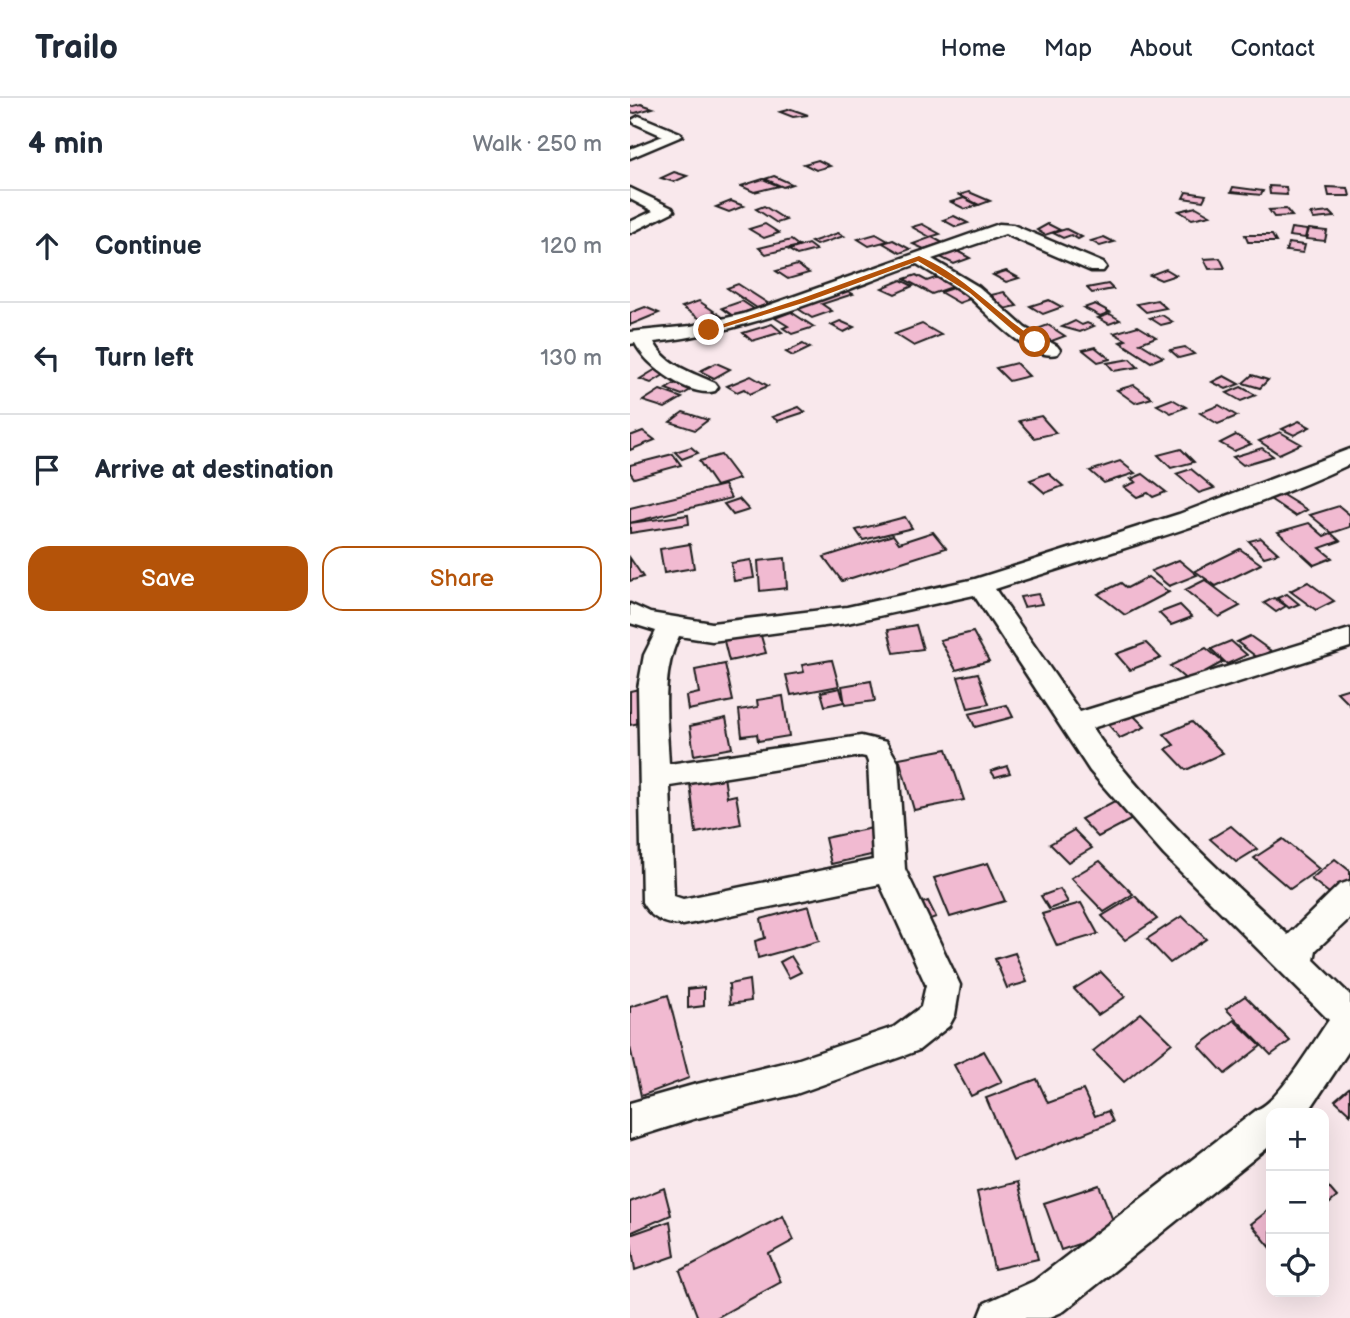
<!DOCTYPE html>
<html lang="en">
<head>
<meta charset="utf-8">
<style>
  :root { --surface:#fff; --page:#f6f6f7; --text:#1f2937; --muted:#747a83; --line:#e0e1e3; --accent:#b45309 }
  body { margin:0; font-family:"Balsamiq Sans",sans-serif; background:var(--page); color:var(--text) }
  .controls { position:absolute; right:21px; bottom:21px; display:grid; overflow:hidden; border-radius:14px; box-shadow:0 7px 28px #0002 }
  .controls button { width:63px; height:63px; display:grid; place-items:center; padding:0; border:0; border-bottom:2px solid var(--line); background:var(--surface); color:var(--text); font:35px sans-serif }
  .stop { position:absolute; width:21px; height:21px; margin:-16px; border:5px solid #b45309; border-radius:50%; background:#fff }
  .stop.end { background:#b45309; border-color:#fff; box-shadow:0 2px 7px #0008 }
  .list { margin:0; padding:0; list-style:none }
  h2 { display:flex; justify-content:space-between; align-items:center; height:91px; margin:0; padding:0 28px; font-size:30px }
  h2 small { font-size:23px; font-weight:400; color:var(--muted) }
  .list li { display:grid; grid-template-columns:46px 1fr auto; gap:21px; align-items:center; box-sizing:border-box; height:112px; padding:0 28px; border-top:2px solid var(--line) }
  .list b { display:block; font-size:26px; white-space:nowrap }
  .list em { font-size:23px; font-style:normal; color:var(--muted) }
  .actions { display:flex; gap:14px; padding:21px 28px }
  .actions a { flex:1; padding:16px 0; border:2px solid var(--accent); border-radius:21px; text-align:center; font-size:24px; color:var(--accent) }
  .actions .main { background:var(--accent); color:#fff }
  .icon { flex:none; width:38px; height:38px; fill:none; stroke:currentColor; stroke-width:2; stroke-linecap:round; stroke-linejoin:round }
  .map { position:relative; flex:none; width:720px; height:1220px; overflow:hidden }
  header { display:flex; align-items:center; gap:42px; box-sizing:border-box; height:98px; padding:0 35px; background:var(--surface); border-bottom:2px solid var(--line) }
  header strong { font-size:33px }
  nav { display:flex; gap:38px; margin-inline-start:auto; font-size:24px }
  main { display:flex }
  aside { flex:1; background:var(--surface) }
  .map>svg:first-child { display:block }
  .building { fill:#f1bad1; stroke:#1c1c1c; stroke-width:2 }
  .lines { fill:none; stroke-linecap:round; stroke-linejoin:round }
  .minor-casing { stroke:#1c1c1c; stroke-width:5 }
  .minor { fill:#fdfcf7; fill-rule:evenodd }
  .route { fill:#b45309 }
</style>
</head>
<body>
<header>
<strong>Trailo</strong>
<nav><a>Home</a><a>Map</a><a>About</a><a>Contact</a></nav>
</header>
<main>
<aside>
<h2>4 min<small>Walk · 250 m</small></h2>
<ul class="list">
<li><svg class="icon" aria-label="ahead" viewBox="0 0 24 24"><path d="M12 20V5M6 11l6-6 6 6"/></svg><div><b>Continue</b></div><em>120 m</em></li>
<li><svg class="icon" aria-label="left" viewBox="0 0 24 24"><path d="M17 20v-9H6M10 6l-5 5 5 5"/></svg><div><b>Turn left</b></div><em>130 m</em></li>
<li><svg class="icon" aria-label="arrive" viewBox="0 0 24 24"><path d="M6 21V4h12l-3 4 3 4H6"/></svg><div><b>Arrive at destination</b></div></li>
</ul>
<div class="actions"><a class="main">Save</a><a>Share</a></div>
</aside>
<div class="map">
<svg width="720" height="1220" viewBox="0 0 720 1220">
  <rect width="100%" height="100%" fill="#f9e8ec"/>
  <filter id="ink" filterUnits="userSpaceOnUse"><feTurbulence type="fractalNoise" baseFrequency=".0143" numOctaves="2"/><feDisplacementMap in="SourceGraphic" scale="14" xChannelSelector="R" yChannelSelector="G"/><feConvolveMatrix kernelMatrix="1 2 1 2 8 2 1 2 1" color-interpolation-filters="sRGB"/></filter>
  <g filter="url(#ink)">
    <!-- building -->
    <g class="building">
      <path d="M11 6 23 10 5 15 0 14V9Z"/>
      <path d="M161 11 178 17 163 19 150 14Z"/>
      <path d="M188 62 200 68 186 72 174 66Z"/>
      <path d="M44 74 57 78 44 84 31 80Z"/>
      <path d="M144 78 162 86 153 89 135 81Z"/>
      <path d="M133 81 149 88 124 94 111 88Z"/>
      <path d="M639 88 656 89 657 97 640 96Z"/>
      <path d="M603 89 633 93 631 97 601 94Z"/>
      <path d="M697 89 718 90 720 98H699Z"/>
      <path d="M339 94 360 103 349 107 329 97Z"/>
      <path d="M556 94 576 97 573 103 553 100Z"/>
      <path d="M334 100 348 107 335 111 321 104Z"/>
      <path d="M101 103 114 108 99 114 86 109Z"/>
      <path d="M134 108 156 122 147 125 126 111Z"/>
      <path d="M566 109 580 117 562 121 549 113Z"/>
      <path d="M656 111 662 118 644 119 639 112Z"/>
      <path d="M700 114 705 119 684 121 680 116Z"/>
      <path d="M324 118 338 125 326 129 313 122Z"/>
      <path d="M135 126 149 135 134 140 119 131Z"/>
      <path d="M292 126 310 136 300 139 282 129Z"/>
      <path d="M418 126 430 132 415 137 407 132Z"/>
      <path d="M661 130 677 132 675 140 659 138Z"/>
      <path d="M436 131 452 139 448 141 441 137 433 140 423 135Z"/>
      <path d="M679 131 697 133 695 143 676 141Z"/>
      <path d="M208 135 214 138 186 147 181 144Z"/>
      <path d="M246 136 258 143 239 148 228 141Z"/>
      <path d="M615 137H642L646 144H618Z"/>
      <path d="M302 139 313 145 294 151 283 146Z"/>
      <path d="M474 139 484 144 470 148 461 143Z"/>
      <path d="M161 142 169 148 136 156 129 150Z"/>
      <path d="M263 142 280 151 270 155 253 145Z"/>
      <path d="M658 145 675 147 673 155 656 153Z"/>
      <path d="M178 146 186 152 167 157 159 152Z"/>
      <path d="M327 153 340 160 324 166 310 159Z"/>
      <path d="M590 160 595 170 579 171 574 161Z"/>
      <path d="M167 167 179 175 158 181 146 173Z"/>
      <path d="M536 171 546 177 531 182 520 177Z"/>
      <path d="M376 173 389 180 376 184 363 177Z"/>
      <path d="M286 177 297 183 308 179 325 188 302 196 274 181Z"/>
      <path d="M271 182 283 188 265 196 252 190Z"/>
      <path d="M108 186 139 206 127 210 97 190Z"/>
      <path d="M478 186 483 191 462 195 457 190Z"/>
      <path d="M326 189 345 199 329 205 310 194Z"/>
      <path d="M214 191 223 196 192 206 202 213 182 220 164 208Z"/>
      <path d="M374 194 387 208 374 211 361 197Z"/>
      <path d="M419 202 432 209 413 216 400 208Z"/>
      <path d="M527 202 536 210 516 214 507 206Z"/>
      <path d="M69 203 94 220 78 226 52 209Z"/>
      <path d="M112 203 124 211 103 218 92 210Z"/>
      <path d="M465 206 480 214 470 218 454 210Z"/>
      <path d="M15 209 29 215 0 227V215Z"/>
      <path d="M161 214 184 229 162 236 153 230 158 228 145 220Z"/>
      <path d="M480 216 490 222 479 226 468 220Z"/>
      <path d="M532 217 543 224 531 227 520 220Z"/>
      <path d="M210 223 224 229 214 234 201 227Z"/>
      <path d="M445 223 452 227 457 225 464 228 450 234 432 229Z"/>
      <path d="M142 226 152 234 122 243 113 235Z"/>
      <path d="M292 226 311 237 284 248 265 236Z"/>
      <path d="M418 227 435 238 419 244 402 233Z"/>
      <path d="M508 228 526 239 510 245 533 259 521 264 490 244 496 242 484 235Z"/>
      <path d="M173 246 180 250 163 258 156 254Z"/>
      <path d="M465 249 480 261 468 264 453 252Z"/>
      <path d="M555 249 564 256 549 260 540 252Z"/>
      <path d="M500 261 508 269 484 273 477 265Z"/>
      <path d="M86 265 100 271 84 280 70 273Z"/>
      <path d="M386 265 399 278 379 283 366 270Z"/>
      <path d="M31 268 42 272 21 285 10 281Z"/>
      <path d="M622 277 638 282 630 290 613 285Z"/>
      <path d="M58 278 73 285 52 297 36 291Z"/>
      <path d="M121 278 138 288 120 296 114 291 107 294 97 288Z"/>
      <path d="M594 278 609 286 596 291 582 284Z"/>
      <path d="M504 287 522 300 505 305 487 292Z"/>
      <path d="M611 289 626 297 611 303 597 295Z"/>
      <path d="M30 292 52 300 35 310 13 303Z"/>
      <path d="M542 301 556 309 541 315 527 307Z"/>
      <path d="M589 307 607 318 588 326 570 315Z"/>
      <path d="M169 309 175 314 148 323 142 319Z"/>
      <path d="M53 314 78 322 65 332 40 324Z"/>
      <path d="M411 318 426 335 404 340 389 323Z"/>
      <path d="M669 323 680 329 664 337 652 331Z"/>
      <path d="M13 333 25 342 0 352V338Z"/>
      <path d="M650 334 671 346 649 356 629 343Z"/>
      <path d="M606 337 621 346 604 353 590 345Z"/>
      <path d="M61 349 68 355 52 361 45 354Z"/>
      <path d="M632 350 643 358 613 367 603 359Z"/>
      <path d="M551 351 564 364 541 370 528 357Z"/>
      <path d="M43 356 51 367 4 380 0 374V367Z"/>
      <path d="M91 357 109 381 86 388 69 363Z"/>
      <path d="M490 363 505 375 474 385 460 373Z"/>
      <path d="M561 371 584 390 569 395 546 376Z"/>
      <path d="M418 375 433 388 415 395 400 382Z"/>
      <path d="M513 376 536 394 523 399 518 395 507 399 494 389 506 384 501 381Z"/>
      <path d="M94 387 101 400 0 425V410Z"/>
      <path d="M648 394 677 412 665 418 637 399Z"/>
      <path d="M109 401 119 412 103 417 94 406Z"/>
      <path d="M709 408 720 417V429L702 435 680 417Z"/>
      <path d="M58 417 59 426 0 435V425Z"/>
      <path d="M275 419 282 430 233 442 226 432Z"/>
      <path d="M679 425 694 438 701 435 710 443 690 450 702 460 684 467 648 434Z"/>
      <path d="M303 434 316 450 212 483 194 459 263 437 269 445Z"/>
      <path d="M631 440 648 455 634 459 619 443Z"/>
      <path d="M60 446 64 470 34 475 30 451Z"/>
      <path d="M610 451 631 466 586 488 565 473Z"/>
      <path d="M0 460 13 479 0 483Z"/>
      <path d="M155 460 157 490 130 493 128 463Z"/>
      <path d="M121 462 124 480 104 483 101 465Z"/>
      <path d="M549 462 567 477 539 488 521 473Z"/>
      <path d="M518 479 539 494 495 517 468 496 491 485 497 490Z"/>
      <path d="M575 482 610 508 589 519 555 492Z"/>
      <path d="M678 484 704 503 686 512 660 493Z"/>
      <path d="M408 496 412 506 394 509 390 499Z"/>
      <path d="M657 496 669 506 659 510 647 500Z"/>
      <path d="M644 500 656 508 646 514 634 505Z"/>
      <path d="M550 507 562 519 541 527 529 515Z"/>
      <path d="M286 527 293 551 264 555 258 532Z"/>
      <path d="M129 531 136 555 99 563 93 539Z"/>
      <path d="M343 534 359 563 326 572 310 542Z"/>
      <path d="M620 538 641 553 628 560 607 544Z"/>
      <path d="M601 543 617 557 597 566 581 551Z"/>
      <path d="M516 545 531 560 500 572 486 556Z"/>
      <path d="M576 550 593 564 558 583 540 568Z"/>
      <path d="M202 562 209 588 161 597 156 577 174 574 172 567Z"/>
      <path d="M95 566 103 603 58 612 56 598 69 595 65 572Z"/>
      <path d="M348 575 359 606 338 610 328 579Z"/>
      <path d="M241 583 245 603 215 607 212 588Z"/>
      <path d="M13 590 18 623 0 627V593Z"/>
      <path d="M210 590 214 604 195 608 191 594Z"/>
      <path d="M720 590V607L707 594Z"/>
      <path d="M153 598 159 638 128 643 127 636 112 638 109 612 128 609 127 602Z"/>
      <path d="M377 607 383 619 345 629 339 616Z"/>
      <path d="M499 613 515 629 490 640 475 623Z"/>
      <path d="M96 620 102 650 64 657 60 628Z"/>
      <path d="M562 624 593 655 556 672 536 651 544 647 534 636Z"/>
      <path d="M317 651 334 702 284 712 269 660Z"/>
      <path d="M377 668 380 675 365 679 361 673Z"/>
      <path d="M93 671 97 699 106 697 111 726 66 735 59 677Z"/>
      <path d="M492 699 510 717 468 739 451 721Z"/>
      <path d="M256 727 263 752 201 766 195 740Z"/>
      <path d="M601 728 627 751 606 764 580 741Z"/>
      <path d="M444 732 462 750 438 764 420 746Z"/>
      <path d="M653 741 689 771 660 791 624 760Z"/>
      <path d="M705 761 720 773V784L703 798 681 781Z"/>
      <path d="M470 763 503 796 474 814 441 780Z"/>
      <path d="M358 765 375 803 320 819 304 780Z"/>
      <path d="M430 791 438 804 419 811 411 798Z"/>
      <path d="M505 798 527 821 495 842 472 818Z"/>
      <path d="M298 803 306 819 283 827 276 811Z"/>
      <path d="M451 805 468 836 427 848 412 816Z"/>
      <path d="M179 808 189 843 128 860 125 843 135 840 131 821Z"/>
      <path d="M552 818 576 841 540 865 517 841Z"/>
      <path d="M385 855 397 884 377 890 365 861Z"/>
      <path d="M161 858 171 874 159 880 150 864Z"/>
      <path d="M471 874 495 899 468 917 444 891Z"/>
      <path d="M119 882 121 903 100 906 99 886Z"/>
      <path d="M74 889V908L58 910V891Z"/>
      <path d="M38 897 59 980 11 998 0 949V909Z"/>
      <path d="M615 898 660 943 641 957 596 911Z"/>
      <path d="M511 915 542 945 494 984 463 953Z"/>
      <path d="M604 922 631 948 595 976 569 948Z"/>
      <path d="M354 953 372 984 341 998 324 967Z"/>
      <path d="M407 981 418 1005 453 992 465 1018 478 1013 483 1024 383 1063 356 1000Z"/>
      <path d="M720 989V1016L705 1002Z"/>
      <path d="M388 1084 408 1161 364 1171 347 1094Z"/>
      <path d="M694 1084 707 1099 694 1110Z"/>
      <path d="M469 1087 487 1133 431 1152 414 1105Z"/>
      <path d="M34 1090 41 1117 0 1135V1104Z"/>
      <path d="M641 1110V1150L621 1126Z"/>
      <path d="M153 1118 164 1142 139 1156 151 1184 86 1220H68L50 1173Z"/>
      <path d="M40 1123 45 1158 5 1172 0 1137Z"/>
    </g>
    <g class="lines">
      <!-- minor casing -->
      <g class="minor-casing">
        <g id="minor">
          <path d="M9 18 50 35 52 38 0 60V51L33 38 4 25 2 22Z"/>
          <path d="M0 90 42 110 44 113 0 135V124L23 113 0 101Z"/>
          <path d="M369 126 383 127 473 165 476 169 473 173H461L375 136 302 161 349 189 395 230 427 248 430 252 427 256C399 263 358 215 338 198 323 186 304 177 287 166 201 197 116 235 24 244 35 267 63 275 85 285L88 289 85 293C60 300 16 268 5 245L0 246V234L61 228 114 216Z"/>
          <path d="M720 351V366C609 419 482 453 365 491L450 614 720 531V549L462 630C516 708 590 772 658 837L709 787 720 783V820L686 852 684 862 720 897V951L678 1014 641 1015V1047L434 1213 418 1220H349L355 1205 404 1183 628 1011C649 1003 684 943 699 922L534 757 460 673 344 497 217 525 82 543 49 538C30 578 37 622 39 666L231 638 256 644 268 664 275 771 330 887 325 917 319 928 289 952 276 957 166 996 63 1021 0 1041V1005L63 987 166 962 264 929 291 909 296 887 250 786 53 827C34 826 21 821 12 804L8 590 14 557 26 533 0 525V506L20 515 82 525 217 509 345 481 549 416ZM231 658 236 659 238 664 243 762 53 801 44 798 40 688Z"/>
        </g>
      </g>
      <!-- minor -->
      <use href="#minor" class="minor"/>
    </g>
  </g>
  <!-- route -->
  <path class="route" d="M289 158C335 178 367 216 408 243V246H402L386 235 340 195 288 163 176 204 82 233 75 232 170 201Z"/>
</svg>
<div class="controls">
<button>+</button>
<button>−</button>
<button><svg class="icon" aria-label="locate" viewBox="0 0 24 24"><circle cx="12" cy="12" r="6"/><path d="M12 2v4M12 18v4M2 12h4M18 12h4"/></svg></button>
</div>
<div class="stop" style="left:405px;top:244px"></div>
<div class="stop end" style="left:79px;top:232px"></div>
</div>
</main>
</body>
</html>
